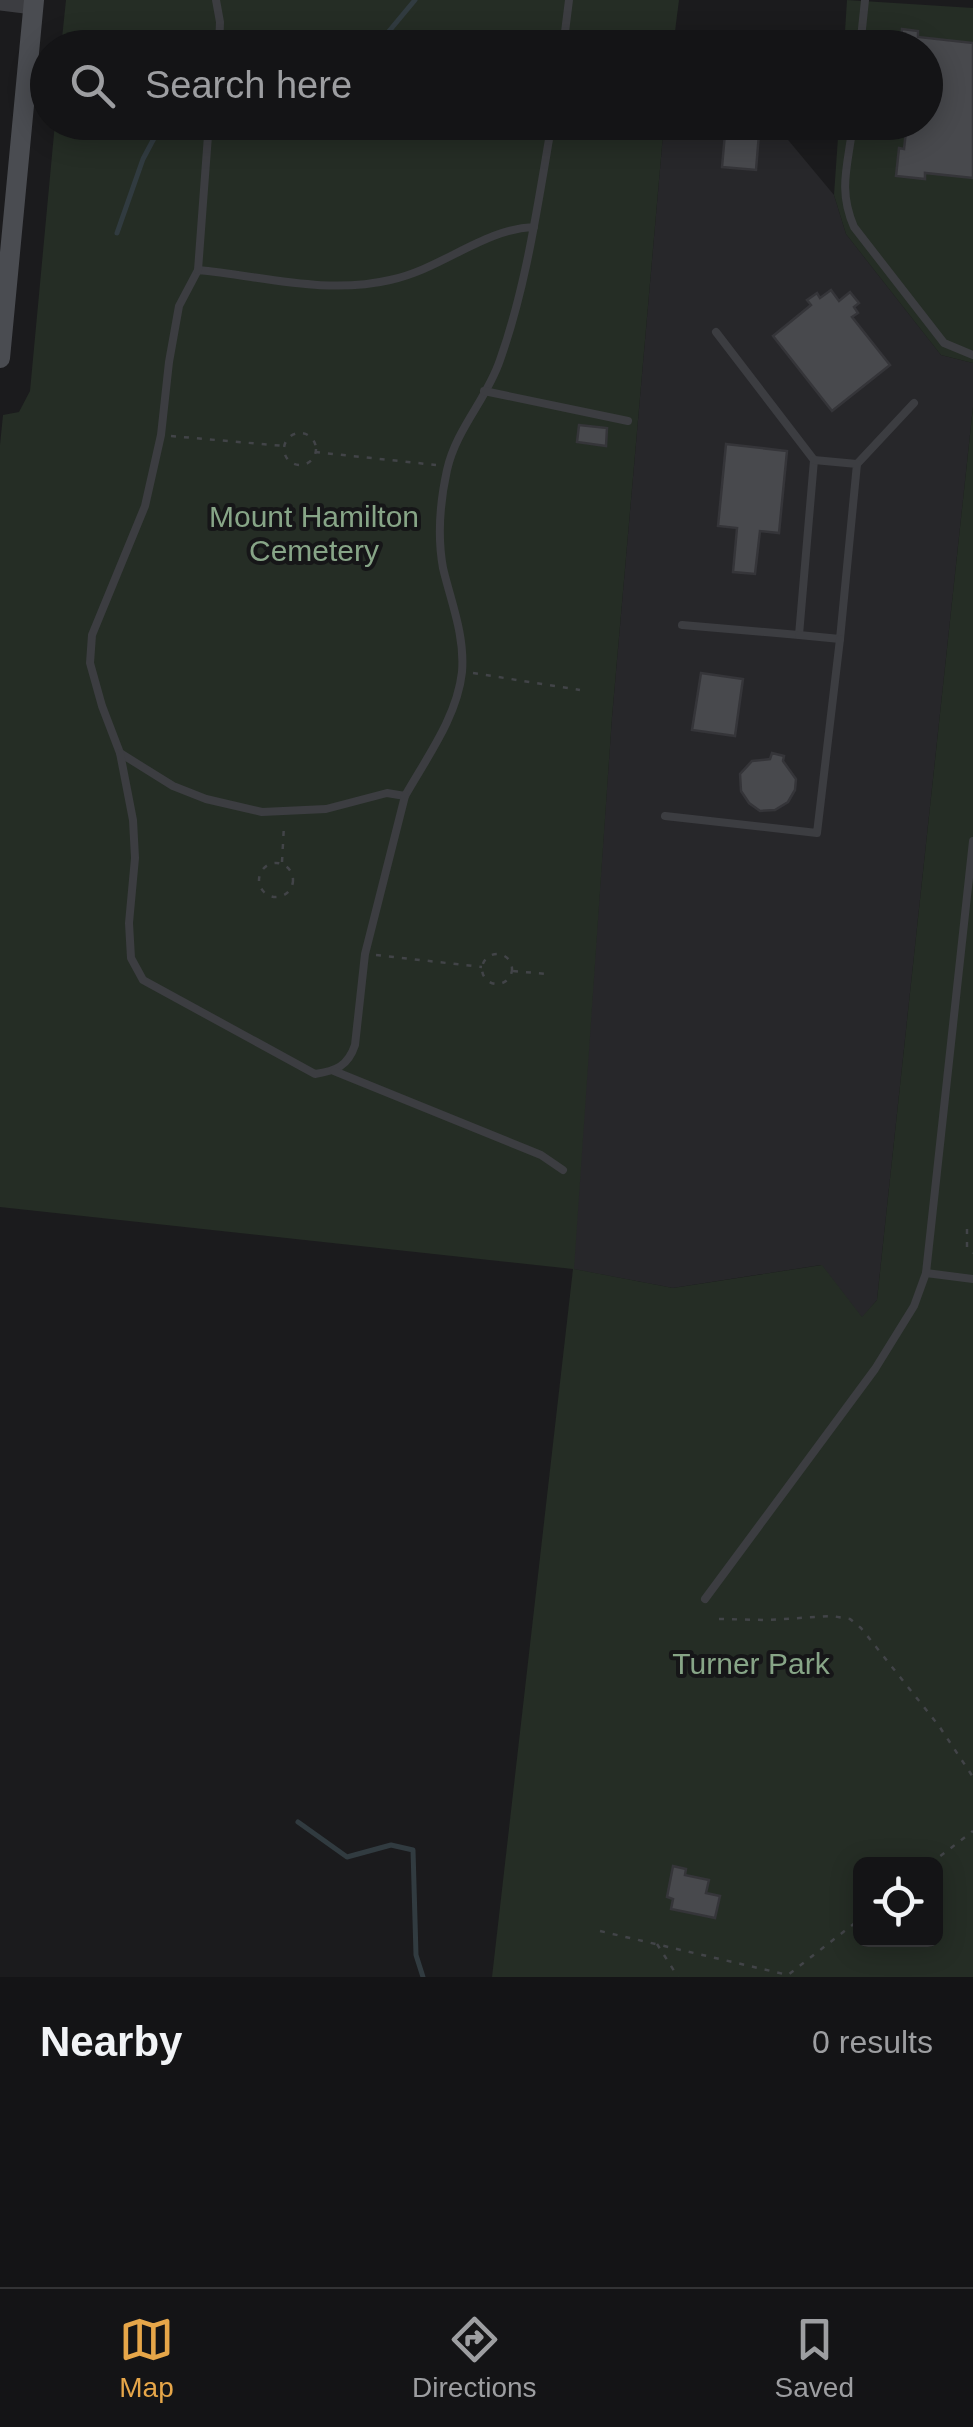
<!DOCTYPE html>
<html lang="en">
<head>
<meta charset="utf-8">
<style>
  :root { --surface:#141416; --page:#212123; --text:#f1f3f6; --muted:#9d9ea1; --line:#333335; --accent:#e6a649 }
  body { margin:0; font-family:Arial,sans-serif; background:var(--page); color:var(--text) }
  .controls { position:absolute; right:30px; bottom:30px; display:grid; overflow:hidden; border-radius:15px; box-shadow:0 5px 25px #0003 }
  .controls button { width:90px; height:90px; display:grid; place-items:center; padding:0; border:0; border-bottom:2px solid var(--line); background:var(--surface); color:var(--text); font:50px sans-serif }
  .list { margin:0; padding:0; list-style:none }
  h2 { display:flex; justify-content:space-between; align-items:center; height:130px; margin:0; padding:0 40px; font-size:42px }
  h2 small { font-size:32px; font-weight:400; color:var(--muted) }
  .icon { flex:none; width:55px; height:55px; fill:none; stroke:currentColor; stroke-width:2; stroke-linecap:round; stroke-linejoin:round }
  .map { position:relative; flex:none; width:973px; height:1977px; overflow:hidden }
  .search { position:absolute; background:var(--surface); box-shadow:0 5px 25px #0003; left:30px; right:30px; top:30px; height:110px; display:flex; align-items:center; gap:25px; box-sizing:border-box; padding:0 35px; border-radius:55px; color:var(--muted); font-size:38px }
  .sheet { height:310px; background:var(--surface) }
  nav { display:flex; justify-content:space-around; align-items:center; box-sizing:border-box; height:140px; border-top:2px solid var(--line); background:var(--surface); font-size:28px; color:var(--muted) }
  nav a { display:grid; justify-items:center; gap:5px }
  nav .on { color:var(--accent) }
  .map>svg:first-child { display:block }
  .built { fill:#27272a }
  .green { fill:#252d25; fill-rule:evenodd }
  .lines { fill:none; stroke-linecap:round; stroke-linejoin:round }
  .stream { stroke:#313b40; stroke-width:5 }
  .building { fill:#48494d; stroke:#353539; stroke-width:2.5 }
  .path { stroke:#424448; stroke-width:2.5; stroke-dasharray:5 8; stroke-linecap:butt }
  .lane { stroke:#3c3d41; stroke-width:8 }
  .street { stroke:#3c3d41; stroke-width:15 }
  .secondary { stroke:#4a4c51; stroke-width:20 }
  .labels { text-anchor:middle; stroke-width:8; stroke-linejoin:round; paint-order:stroke }
  .park-label { font-size:30px; fill:#87a587; stroke:#161618 }
</style>
</head>
<body>
<div class="map">
<svg width="973" height="1977" viewBox="0 0 973 1977">
  <rect width="100%" height="100%" fill="#1b1b1d"/>
  <!-- built -->
  <path class="built" d="M664 123H774L834 195 846 234 941 355 973 363V407L877 1300 862 1318 821 1265 673 1288 573 1269 612 717Z"/>
  <!-- green -->
  <g class="green">
    <path d="M66 0H679L673 47 61 48Z"/>
    <path d="M847 0 973 8V363L941 355 846 234 834 195 839 123 926 122V48L844 47Z"/>
    <path d="M55 123H664L612 717 574 1269 673 1288 822 1265 862 1317 877 1300 973 407V1977H492L573 1269 0 1207V445L3 415 19 412 30 391ZM860 1864H936V1940H860Z"/>
  </g>
  <g class="lines">
    <!-- stream -->
    <g class="stream">
      <path d="M375 48 415 0"/>
      <path d="M117 233 143 159 159 129 175 122"/>
      <path d="M298 1822 347 1857 391 1845 413 1850 416 1955 423 1977"/>
    </g>
  </g>
  <!-- building -->
  <g class="building">
    <path d="M902 29 918 31V37L973 43V178L925 173V179L896 176 899 148 904 149 907 122H926V48H900Z"/>
    <path d="M726 122H760L756 170 722 167Z"/>
    <path d="M831 290 839 301 850 292 859 303 854 307 858 313 852 317 890 365 832 411 773 336 811 305 807 300 817 293 820 298Z"/>
    <path d="M579 425 607 428 606 446 577 442Z"/>
    <path d="M726 444 787 451 779 533 760 531 755 574 733 572 737 528 718 526Z"/>
    <path d="M701 673 743 679 735 736 692 730Z"/>
    <path d="M772 753 784 756 783 761 796 779 795 790 788 802 775 810 760 811 749 803 741 791 740 774 752 761 770 759Z"/>
    <path d="M673 1866 686 1869 685 1875 709 1880 706 1893 720 1896 715 1918 671 1909 673 1899 667 1897Z"/>
  </g>
  <g class="lines">
    <!-- path -->
    <g class="path">
      <circle cx="300" cy="449" r="16"/>
      <path d="M171 436 284 446"/>
      <path d="M315 452 436 465"/>
      <path d="M473 673 580 690"/>
      <path d="M282 862 284 825"/>
      <circle cx="276" cy="880" r="17"/>
      <circle cx="497" cy="969" r="15"/>
      <path d="M376 955 482 967"/>
      <path d="M513 971 547 974"/>
      <path d="M967 1229V1247L973 1253"/>
      <path d="M719 1619 767 1620 832 1616 850 1619 861 1628 939 1726 973 1777"/>
      <path d="M930 1864 973 1831"/>
      <path d="M600 1931 788 1975 860 1919"/>
      <path d="M657 1944 678 1977"/>
    </g>
    <!-- lane -->
    <g class="lane">
      <path d="M216 0 220 22 219 48"/>
      <path d="M563 48 569 0"/>
      <path d="M860 48 865 0"/>
      <path d="M853 122C849 163 837 188 854 227L944 343 973 355"/>
      <path d="M534 227C483 229 442 269 390 280 326 295 262 276 198 270L179 306 169 362 161 435 145 506 92 635 90 663 102 706 120 753 173 786 206 799 262 812 326 809 387 793 405 796C427 757 457 717 462 672 465 635 451 602 443 568 437 535 440 502 447 470 456 429 487 399 500 360 527 284 538 202 552 122"/>
      <path d="M198 270 209 122"/>
      <path d="M484 391 628 421"/>
      <path d="M857 464 914 403"/>
      <path d="M682 625 799 635 814 460 716 332"/>
      <path d="M799 635 840 639 857 464 814 460"/>
      <path d="M120 753 133 820 135 858 129 923 131 958 143 980 315 1074C336 1071 348 1066 355 1045L365 954 405 796"/>
      <path d="M665 816 817 833 840 639"/>
      <path d="M334 1071 541 1155 563 1170"/>
      <path d="M926 1273 973 1279"/>
      <path d="M705 1599 875 1369 914 1306 926 1273 973 841"/>
    </g>
    <!-- street -->
    <path class="street" d="M0 3 33 7"/>
    <!-- secondary -->
    <path class="secondary" d="M0 358 34 0"/>
  </g>
  <g class="labels">
    <!-- park labels -->
    <g class="park-label">
      <text x="314" y="527">Mount Hamilton<tspan x="314" dy="34">Cemetery</tspan></text>
      <text x="751" y="1674">Turner Park</text>
    </g>
  </g>
</svg>
<div class="controls">
<button><svg class="icon" aria-label="locate" viewBox="0 0 24 24"><circle cx="12" cy="12" r="6"/><path d="M12 2v4M12 18v4M2 12h4M18 12h4"/></svg></button>
</div>
<div class="search"><svg class="icon" aria-label="search" viewBox="0 0 24 24"><circle cx="10" cy="10" r="6"/><path d="M15 15l6 6"/></svg>Search here</div>
</div>
<section class="sheet">
<h2>Nearby<small>0 results</small></h2>
<ul class="list">
</ul>
</section>
<nav>
<a class="on"><svg class="icon" aria-label="map" viewBox="0 0 24 24"><path d="M3 6l6-2 6 2 6-2v14l-6 2-6-2-6 2zM9 4v14M15 6v14"/></svg>Map</a>
<a><svg class="icon" aria-label="directions" viewBox="0 0 24 24"><path d="M12 3l9 9-9 9-9-9zM9 14v-3h6M13 9l2 2-2 2"/></svg>Directions</a>
<a><svg class="icon" aria-label="saved" viewBox="0 0 24 24"><path d="M7 4h10v16l-5-4-5 4z"/></svg>Saved</a>
</nav>
</body>
</html>
